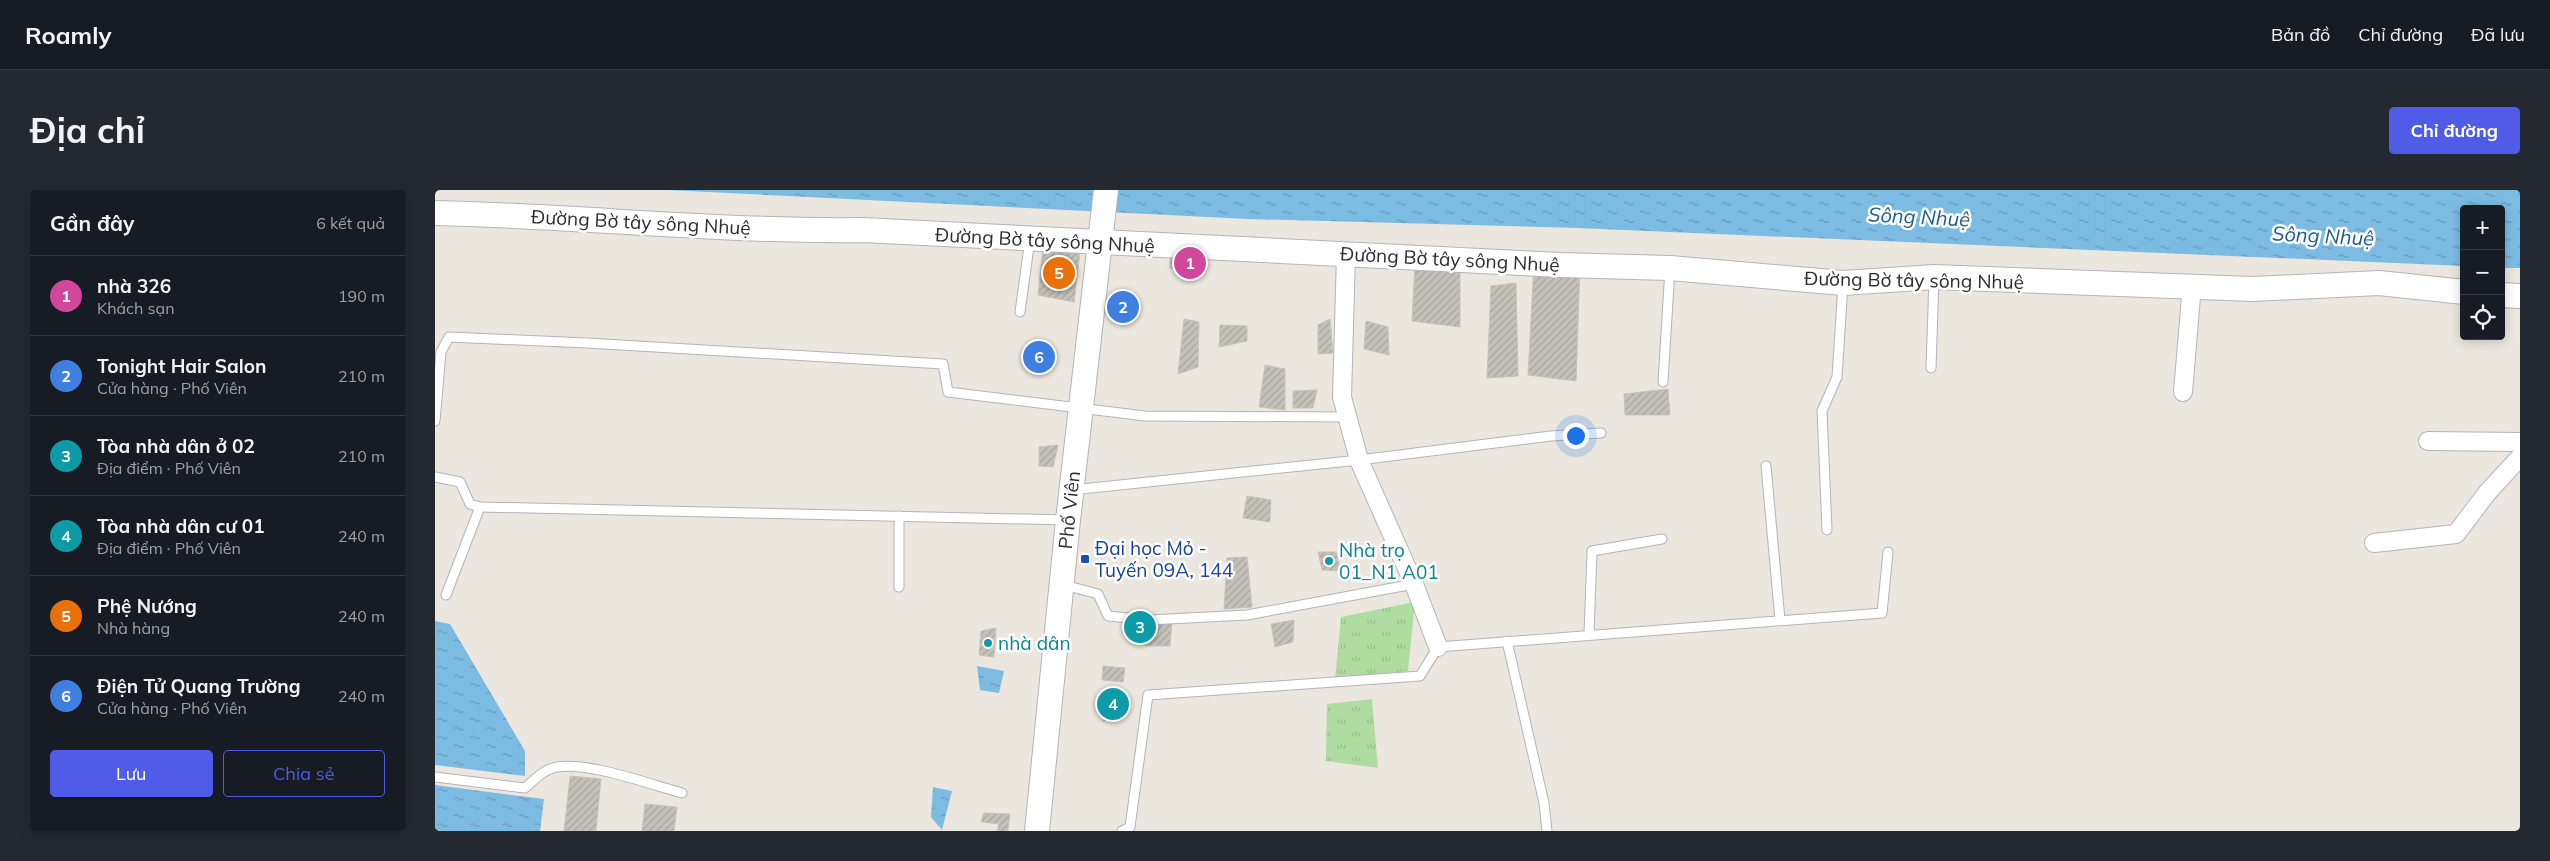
<!DOCTYPE html>
<html lang="vi">
<head>
<meta charset="utf-8">
<style>
  :root { --surface:#171b24; --page:#242831; --text:#f1f3f6; --muted:#9ea1a6; --line:#363941; --accent:#505ce7 }
  body { margin:0; font-family:Mulish,sans-serif; background:var(--page); color:var(--text) }
  .controls { position:absolute; right:15px; top:15px; display:grid; overflow:hidden; border-radius:5px; box-shadow:0 2px 12px #0003 }
  .controls button { width:45px; height:45px; display:grid; place-items:center; padding:0; border:0; border-bottom:1px solid var(--line); background:var(--surface); color:var(--text); font:25px sans-serif }
  .you { position:absolute; left:1140px; top:245px; width:18px; height:18px; margin:-12px; border:4px solid #fff; border-radius:50%; background:#1a73e8; box-shadow:0 0 0 8px #1a73e833 }
  .badge { display:grid; place-items:center; width:32px; height:32px; border-radius:50%; background:var(--accent); color:#fff; font-size:16px; font-weight:700 }
  .pin { position:absolute; translate:-50% -50%; border:2px solid #fff; box-shadow:0 1px 5px #0006 }
  .list { margin:0; padding:0; list-style:none }
  h2 { display:flex; justify-content:space-between; align-items:center; height:65px; margin:0; padding:0 20px; font-size:21px }
  h2 small { font-size:16px; font-weight:400; color:var(--muted) }
  .list li { display:grid; grid-template-columns:32px 1fr auto; gap:15px; align-items:center; box-sizing:border-box; height:80px; padding:0 20px; border-top:1px solid var(--line) }
  .list b { display:block; font-size:19px; white-space:nowrap }
  .list p { margin:0; font-size:16px; white-space:nowrap; color:var(--muted) }
  .list em { font-size:16px; font-style:normal; color:var(--muted) }
  .actions { display:flex; gap:10px; padding:15px 20px }
  .actions a { flex:1; padding:11px 0; border:1px solid var(--accent); border-radius:5px; text-align:center; font-size:18px; color:var(--accent) }
  .actions .main { background:var(--accent); color:#fff }
  .icon { flex:none; width:28px; height:28px; fill:none; stroke:currentColor; stroke-width:2; stroke-linecap:round; stroke-linejoin:round }
  .map { position:relative; flex:none; width:2085px; height:641px; overflow:hidden; border-radius:5px }
  header { display:flex; align-items:center; gap:30px; box-sizing:border-box; height:70px; padding:0 25px; background:var(--surface); border-bottom:1px solid var(--line) }
  header strong { font-size:24px }
  nav { display:flex; gap:28px; margin-inline-start:auto; font-size:18px }
  .intro { display:flex; align-items:center; justify-content:space-between; box-sizing:border-box; height:120px; padding:0 30px }
  h1 { margin:0; font-size:35px }
  .button { padding:12px 22px; border-radius:5px; background:var(--accent); color:#fff; font-size:18px; font-weight:700 }
  main { display:flex; gap:30px; padding:0 30px }
  aside { flex:1; background:var(--surface); border-radius:5px; box-shadow:0 2px 12px #0003 }
  .map>svg:first-child { display:block }
  .grass { fill:url(#grass-tufts) }
  .water { fill:url(#water-ripples) }
  .building { fill:url(#building-hatch); stroke:#c7c3b9 }
  .lines { fill:none; stroke-linecap:round; stroke-linejoin:round }
  .lane-casing { stroke:#b2b3bd; stroke-width:11 }
  .street-casing { stroke:#b2b3bd; stroke-width:20 }
  .secondary-casing { stroke:#b2b3bd; stroke-width:26 }
  .lane { stroke:#fff; stroke-width:9 }
  .street { stroke:#fff; stroke-width:18 }
  .secondary { stroke:#fff; stroke-width:24 }
  .transit-dot { fill:#1a4fb4; stroke:#fff; stroke-width:2 }
  .culture-dot { fill:#0f9aa8; stroke:#fff; stroke-width:2 }
  .labels { text-anchor:middle; stroke-width:5; stroke-linejoin:round; paint-order:stroke }
  .street-label { font-size:19px; fill:#2b2b2b; stroke:#fff }
  .transit-label { font-size:19px; fill:#164399; stroke:#fff; text-anchor:start }
  .culture-label { font-size:19px; fill:#0d838f; stroke:#fff; text-anchor:start }
  .water-label { font-size:20px; font-style:italic; fill:#1c5a8f; stroke:#fff }
</style>
</head>
<body>
<header>
<strong>Roamly</strong>
<nav><a>Bản đồ</a><a>Chỉ đường</a><a>Đã lưu</a></nav>
</header>
<div class="intro"><h1>Địa chỉ</h1><a class="button">Chỉ đường</a></div>
<main>
<aside>
<h2>Gần đây<small>6 kết quả</small></h2>
<ul class="list">
<li><span class="badge" style="background:#d1479c">1</span><div><b>nhà 326</b><p>Khách sạn</p></div><em>190 m</em></li>
<li><span class="badge" style="background:#3f7fe0">2</span><div><b>Tonight Hair Salon</b><p>Cửa hàng · Phố Viên</p></div><em>210 m</em></li>
<li><span class="badge" style="background:#0f9aa8">3</span><div><b>Tòa nhà dân ở 02</b><p>Địa điểm · Phố Viên</p></div><em>210 m</em></li>
<li><span class="badge" style="background:#0f9aa8">4</span><div><b>Tòa nhà dân cư 01</b><p>Địa điểm · Phố Viên</p></div><em>240 m</em></li>
<li><span class="badge" style="background:#e8710a">5</span><div><b>Phệ Nướng</b><p>Nhà hàng</p></div><em>240 m</em></li>
<li><span class="badge" style="background:#3f7fe0">6</span><div><b>Điện Tử Quang Trường</b><p>Cửa hàng · Phố Viên</p></div><em>240 m</em></li>
</ul>
<div class="actions"><a class="main">Lưu</a><a>Chia sẻ</a></div>
</aside>
<div class="map">
<svg width="2085" height="641" viewBox="0 0 2085 641">
  <defs>
    <pattern id="grass-tufts" width="24" height="20" patternUnits="userSpaceOnUse" patternTransform="scale(1.25)"><rect width="24" height="20" fill="#afdca1"/><path d="M3 7l-1-3M5 7V3M7 7l1-3M15 17l-1-3M17 17v-4M19 17l1-3" fill="none" stroke="#97bd8b"/></pattern>
    <pattern id="water-ripples" width="26" height="14" patternUnits="userSpaceOnUse" patternTransform="scale(1.25)"><rect width="26" height="14" fill="#7dbce2"/><path d="M2 4q2-2 4 0t4 0M15 11q2-2 4 0t4 0" fill="none" stroke="#6799b7"/></pattern>
    <pattern id="building-hatch" width="6" height="6" patternUnits="userSpaceOnUse" patternTransform="scale(1.25)"><rect width="6" height="6" fill="#c4c1ba"/><path d="M-1 1l2-2M0 6l6-6M5 7l2-2" fill="none" stroke="#a9a6a0"/></pattern>
  </defs>
  <rect width="100%" height="100%" fill="#ebe7df"/>
  <!-- grass -->
  <g class="grass">
    <path d="M980 412 973 481 900 489 906 427Z"/>
    <path d="M937 509 943 578 891 571 892 514Z"/>
  </g>
  <!-- water -->
  <g class="water">
    <path d="M232 0H2085V78H2066V19H2029V76L1142 38 813 29Z"/>
    <path d="M0 431 15 434 90 561V586L0 575Z"/>
    <path d="M542 476 569 481 564 503 545 500Z"/>
    <path d="M0 595 109 609 105 641H0Z"/>
    <path d="M498 597 517 601 507 640 496 627Z"/>
  </g>
  <!-- building -->
  <g class="building">
    <path d="M608 57 645 62 639 112 603 105Z"/>
    <path d="M736 62 750 63 749 81 735 78Z"/>
    <path d="M763 63 764 81H760V65Z"/>
    <path d="M751 64 759 65 758 81H751Z"/>
    <path d="M980 73 1025 75V137L977 131Z"/>
    <path d="M1099 74 1145 75 1141 191 1093 185Z"/>
    <path d="M1081 93 1083 186 1052 188 1056 96Z"/>
    <path d="M749 129 764 132 763 177 743 184Z"/>
    <path d="M895 129 898 163 883 164V135Z"/>
    <path d="M931 131 953 137 954 165 929 159Z"/>
    <path d="M785 135 812 136V151L784 157Z"/>
    <path d="M830 175 850 179V220L824 217Z"/>
    <path d="M1233 199 1235 225H1190L1189 204Z"/>
    <path d="M882 200 878 218H858V201Z"/>
    <path d="M623 255 618 277 604 276V257Z"/>
    <path d="M812 306 836 310 835 332 808 328Z"/>
    <path d="M883 362H901L906 381 887 380Z"/>
    <path d="M812 367 817 417 789 419 792 368Z"/>
    <path d="M700 424 712 425 710 450H698Z"/>
    <path d="M714 430 737 432 735 456H710Z"/>
    <path d="M859 430 858 452 840 457 836 434Z"/>
    <path d="M561 438 559 467 544 465 546 441Z"/>
    <path d="M668 476 690 478 688 492 667 490Z"/>
    <path d="M672 499 686 500 684 528 668 531Z"/>
    <path d="M135 586 166 589 161 641H129Z"/>
    <path d="M210 614 242 617 239 641H207Z"/>
    <path d="M549 623 575 624 573 641H562L564 634 546 632Z"/>
  </g>
  <g class="lines">
    <!-- lane casing -->
    <g class="lane-casing">
      <g id="lane">
        <path d="M585 122 595 49"/>
        <path d="M1496 178 1499 88"/>
        <path d="M1228 192 1235 78"/>
        <path d="M0 231 6 162 14 147 152 153 508 174 513 202 710 226 913 227"/>
        <path d="M1331 276 1345 430"/>
        <path d="M0 287 25 292 35 314 45 317 632 330"/>
        <path d="M637 300 924 270 1116 246 1166 243"/>
        <path d="M464 326V397"/>
        <path d="M1392 340 1387 221 1402 187 1408 94"/>
        <path d="M629 395 663 404 673 426 714 430 812 425 979 394"/>
        <path d="M11 405 45 317"/>
        <path d="M1154 444 1157 361 1227 349"/>
        <path d="M1072 451 1109 613 1112 641"/>
        <path d="M0 587 90 598C99 590 109 579 122 577 155 572 214 594 247 603"/>
        <path d="M687 641 695 637 713 505 985 486 1003 457 1447 423 1453 362"/>
      </g>
    </g>
    <!-- street casing -->
    <g class="street-casing">
      <g id="street">
        <path d="M911 64 907 207 924 270 979 394 1003 457"/>
        <path d="M1748 202 1757 95"/>
        <path d="M1993 251 2085 252"/>
        <path d="M1939 353 2021 344 2052 303 2085 267"/>
      </g>
    </g>
    <!-- secondary casing -->
    <g class="secondary-casing">
      <g id="secondary">
        <path d="M0 23C143 26 285 42 428 40L1125 75 1235 78 1408 93 1499 87 1818 99 1944 93 2029 102"/>
        <path d="M2066 105 2085 106"/>
        <path d="M602 641 633 330 671 0"/>
      </g>
    </g>
    <!-- lane -->
    <use href="#lane" class="lane"/>
    <!-- street -->
    <use href="#street" class="street"/>
    <!-- secondary -->
    <use href="#secondary" class="secondary"/>
  </g>
  <!-- markers -->
  <rect class="transit-dot" x="645" y="364" width="10" height="10" rx="2.5"/>
  <g class="culture-dot">
    <circle cx="894" cy="371" r="5"/>
    <circle cx="553" cy="453" r="5"/>
  </g>
  <g class="labels">
    <!-- street labels -->
    <g class="street-label">
      <text transform="translate(206 32) rotate(3)" y="7">Đường Bờ tây sông Nhuệ</text>
      <text transform="translate(610 50) rotate(3)" y="7">Đường Bờ tây sông Nhuệ</text>
      <text transform="translate(1015 69) rotate(3)" y="7">Đường Bờ tây sông Nhuệ</text>
      <text transform="translate(1479 90) rotate(1)" y="7">Đường Bờ tây sông Nhuệ</text>
      <text transform="translate(634 320) rotate(-84)" y="7">Phố Viên</text>
    </g>
    <!-- transit labels -->
    <g class="transit-label">
      <text x="660" y="365">Đại học Mỏ -<tspan x="660" dy="22">Tuyến 09A, 144</tspan></text>
    </g>
    <!-- culture labels -->
    <g class="culture-label">
      <text x="904" y="367">Nhà trọ<tspan x="904" dy="22">01_N1 A01</tspan></text>
      <text x="563" y="460">nhà dân</text>
    </g>
    <!-- water labels -->
    <g class="water-label">
      <text transform="translate(1484 27) rotate(3)" y="7">Sông Nhuệ</text>
      <text transform="translate(1888 46) rotate(3)" y="7">Sông Nhuệ</text>
    </g>
  </g>
</svg>
<div class="controls">
<button>+</button>
<button>−</button>
<button><svg class="icon" aria-label="locate" viewBox="0 0 24 24"><circle cx="12" cy="12" r="6"/><path d="M12 2v4M12 18v4M2 12h4M18 12h4"/></svg></button>
</div>
<div class="you"></div>
<div class="pin badge" style="left:755px;top:73px;background:#d1479c">1</div>
<div class="pin badge" style="left:688px;top:117px;background:#3f7fe0">2</div>
<div class="pin badge" style="left:705px;top:437px;background:#0f9aa8">3</div>
<div class="pin badge" style="left:678px;top:514px;background:#0f9aa8">4</div>
<div class="pin badge" style="left:624px;top:83px;background:#e8710a">5</div>
<div class="pin badge" style="left:604px;top:167px;background:#3f7fe0">6</div>
</div>
</main>
</body>
</html>
